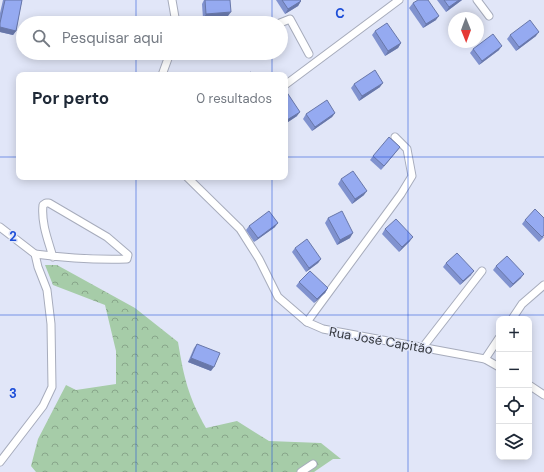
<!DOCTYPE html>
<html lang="pt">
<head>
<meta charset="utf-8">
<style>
  :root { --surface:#fff; --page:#f2f2f3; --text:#1f2937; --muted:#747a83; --line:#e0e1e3 }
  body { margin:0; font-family:"DM Sans",sans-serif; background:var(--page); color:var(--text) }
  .controls { position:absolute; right:12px; bottom:12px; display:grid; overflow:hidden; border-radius:8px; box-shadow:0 2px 10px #0003 }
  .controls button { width:36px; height:36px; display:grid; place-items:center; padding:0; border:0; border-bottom:1px solid var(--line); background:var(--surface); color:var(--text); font:20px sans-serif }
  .compass { position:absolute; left:448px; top:12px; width:36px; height:36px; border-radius:50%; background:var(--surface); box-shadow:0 2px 10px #0003; rotate:179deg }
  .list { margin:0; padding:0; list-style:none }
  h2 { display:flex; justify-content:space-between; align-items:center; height:52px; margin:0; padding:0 16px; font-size:17px }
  h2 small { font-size:13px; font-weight:400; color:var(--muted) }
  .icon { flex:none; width:22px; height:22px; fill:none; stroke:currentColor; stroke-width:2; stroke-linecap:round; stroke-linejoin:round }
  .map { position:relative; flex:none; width:544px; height:472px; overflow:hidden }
  .search { position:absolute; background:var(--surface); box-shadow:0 2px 10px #0003; left:16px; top:16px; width:272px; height:44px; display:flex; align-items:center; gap:10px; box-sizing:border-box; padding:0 14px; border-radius:22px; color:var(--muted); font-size:15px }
  .panel { position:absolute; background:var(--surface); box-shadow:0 2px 10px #0003; left:16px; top:72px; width:272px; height:108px; border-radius:8px }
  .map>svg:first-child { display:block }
  .forest { fill:url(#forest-crowns) }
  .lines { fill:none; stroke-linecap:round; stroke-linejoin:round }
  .minor-casing { stroke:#a7acbc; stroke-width:9 }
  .minor { stroke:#fff; stroke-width:7 }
  .wall { fill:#8092cf }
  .shaded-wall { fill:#6877a9 }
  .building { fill:#95aaf1; stroke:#6877a9 }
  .grid { fill:none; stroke:#1d4ed8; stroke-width:1; stroke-opacity:0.55 }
  .labels { text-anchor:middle; stroke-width:3; stroke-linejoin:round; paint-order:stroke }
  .street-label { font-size:13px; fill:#32353b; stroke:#e1e6f8 }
  .grid-label { font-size:13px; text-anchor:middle; font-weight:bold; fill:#1d4ed8; stroke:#e1e6f8; stroke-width:3; stroke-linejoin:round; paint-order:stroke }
</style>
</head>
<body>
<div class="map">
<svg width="544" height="472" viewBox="0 0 544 472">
  <defs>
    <pattern id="forest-crowns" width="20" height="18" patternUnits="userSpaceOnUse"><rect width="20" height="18" fill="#a6cca8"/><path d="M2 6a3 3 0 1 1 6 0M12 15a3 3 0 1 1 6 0" fill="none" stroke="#88a68a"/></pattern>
  </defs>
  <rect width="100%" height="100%" fill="#e1e6f8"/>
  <!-- forest -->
  <path class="forest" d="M45 265H57L135 308 178 342C184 378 188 396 206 428L237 421 269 441 321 443 341 459H333L314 472H36L31 466 38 439 66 385 76 390 116 384V351L105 305 53 285Z"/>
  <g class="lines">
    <!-- minor casing -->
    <g class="minor-casing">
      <g id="minor">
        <path d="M172 0 176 23"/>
        <path d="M477 0 489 16"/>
        <path d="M280 23 290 19 309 54"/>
        <path d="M162 75 170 53"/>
        <path d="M285 85 399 0"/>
        <path d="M187 177 240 229 259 259 278 297 307 322 323 329 485 359 499 367"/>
        <path d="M0 227 35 254 38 267 47 290 51 324 52 387 43 406 0 462"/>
        <path d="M35 254C66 258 96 260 127 259L128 255 107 237 49 203H46L43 205C41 223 48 240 53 257"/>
        <path d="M512 319 522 304 544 285"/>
        <path d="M307 322 401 194 412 176 407 149 395 137"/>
        <path d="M423 347 482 271"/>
        <path d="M485 359 499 338"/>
        <path d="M529 385 544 395"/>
        <path d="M301 472 313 464"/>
      </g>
    </g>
    <!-- minor -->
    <use href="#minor" class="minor"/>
  </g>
  <!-- wall -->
  <g class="wall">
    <path d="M3 0H22L16 31 13 35 0 32V13Z"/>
    <path d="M204 0H230L228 16 203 19 202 4Z"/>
    <path d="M276 0H300L301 1 298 6 285 14Z"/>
    <path d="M437 0H462L446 12Z"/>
    <path d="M413 3 436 20 423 28 409 8Z"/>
    <path d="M375 31 401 43 398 48 385 56 372 35Z"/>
    <path d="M510 35 536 36 516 51 507 39Z"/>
    <path d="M473 49 499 50 479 65 470 53Z"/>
    <path d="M354 84 380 87 359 101 351 88Z"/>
    <path d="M285 92 297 116 285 124Z"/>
    <path d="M335 113 332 117 312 131 303 119 306 114Z"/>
    <path d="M400 147 381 170 370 160 373 156Z"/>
    <path d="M341 179 364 195 352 204 338 184Z"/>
    <path d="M328 218 350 238 337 245 325 223Z"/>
    <path d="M525 220 544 237 539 242 522 224Z"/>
    <path d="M249 226 275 227 254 242 246 230Z"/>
    <path d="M385 229 410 241 399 252 382 234Z"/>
    <path d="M295 248 321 259 318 263 306 272 292 252Z"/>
    <path d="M446 263 471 275 460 285 443 267Z"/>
    <path d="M496 266 521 278 510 288 493 270Z"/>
    <path d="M299 282 328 288 325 293 314 303 296 286Z"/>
    <path d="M197 344 211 371 188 362 194 348Z"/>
  </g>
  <!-- shaded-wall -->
  <g class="shaded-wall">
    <path d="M459 0H462L446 12 449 7Z"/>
    <path d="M301 1 298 6 285 14 288 9Z"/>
    <path d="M231 12 228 16 203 19 206 14Z"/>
    <path d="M439 16 436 20 423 28 426 24Z"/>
    <path d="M0 27 16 31 13 35 0 32Z"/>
    <path d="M539 32 536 36 516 51 519 47Z"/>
    <path d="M401 43 398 48 385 56 388 51Z"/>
    <path d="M502 46 499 50 479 65 482 61Z"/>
    <path d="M383 83 380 87 359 101 362 96Z"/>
    <path d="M300 112 297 116 285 124 287 120Z"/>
    <path d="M335 113 332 117 312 131 315 127Z"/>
    <path d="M400 147 397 151 381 170 384 166Z"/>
    <path d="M367 191 364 195 352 204 355 199Z"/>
    <path d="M278 223 275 227 254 242 258 238Z"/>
    <path d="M353 233 350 238 337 245 340 240Z"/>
    <path d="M413 237 410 241 399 252 402 247Z"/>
    <path d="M321 259 318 263 306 272 309 268Z"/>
    <path d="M474 271 471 275 460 285 463 281Z"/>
    <path d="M524 274 521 278 510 288 513 284Z"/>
    <path d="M328 288 325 293 314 303 317 299Z"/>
    <path d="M191 358 214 367 211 371 188 362Z"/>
  </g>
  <!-- building -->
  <g class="building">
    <path d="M5 0H22L16 31 0 27V23Z"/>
    <path d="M205 0H230L231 12 206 14Z"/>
    <path d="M282 0H300L301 1 288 9Z"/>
    <path d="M418 0H428L439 16 426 24 413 3Z"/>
    <path d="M444 0H459L449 7Z"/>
    <path d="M530 20 539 32 519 47 510 35Z"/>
    <path d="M387 23 401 43 388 51 375 31Z"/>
    <path d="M493 34 502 46 482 61 473 49Z"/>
    <path d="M375 70 383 83 362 96 354 84Z"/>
    <path d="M251 72 252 75H245Z"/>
    <path d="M286 91 300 112 287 120 285 117V92Z"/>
    <path d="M327 100 335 113 315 127 306 114Z"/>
    <path d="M389 137 400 147 384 166 373 156Z"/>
    <path d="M353 171 367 191 355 199 341 179Z"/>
    <path d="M535 209 544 218V235L542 237 525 220Z"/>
    <path d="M269 211 278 223 258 238 249 226Z"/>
    <path d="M342 211 353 233 340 240 328 218Z"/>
    <path d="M396 219 413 237 402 247 385 229Z"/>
    <path d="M307 239 321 259 309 268 295 248Z"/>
    <path d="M457 253 474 271 463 281 446 263Z"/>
    <path d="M507 256 524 274 513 284 496 266Z"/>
    <path d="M310 271 328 288 317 299 299 282Z"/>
    <path d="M197 344 220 353 214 367 191 358Z"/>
  </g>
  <!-- grid -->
  <path class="grid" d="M136 0V23M272 0V23M408 0V472M136 53V75M272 53V75M0 157H19M285 157H544M136 177V472M272 177V472M0 315H544"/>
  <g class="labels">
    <!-- street labels -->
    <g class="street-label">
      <text transform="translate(381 340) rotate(10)" y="5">Rua José Capitão</text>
    </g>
  </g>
  <g class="grid-label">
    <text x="340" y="18">C</text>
    <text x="13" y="241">2</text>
    <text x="13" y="398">3</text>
  </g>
</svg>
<div class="controls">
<button>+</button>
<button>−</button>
<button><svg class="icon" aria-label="locate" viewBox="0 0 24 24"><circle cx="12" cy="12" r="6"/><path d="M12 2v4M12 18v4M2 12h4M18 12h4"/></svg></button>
<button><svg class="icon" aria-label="layers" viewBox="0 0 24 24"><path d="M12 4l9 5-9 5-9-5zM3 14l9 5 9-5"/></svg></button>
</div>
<svg class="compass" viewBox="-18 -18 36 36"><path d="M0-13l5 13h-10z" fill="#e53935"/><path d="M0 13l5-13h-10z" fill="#747a83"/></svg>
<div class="search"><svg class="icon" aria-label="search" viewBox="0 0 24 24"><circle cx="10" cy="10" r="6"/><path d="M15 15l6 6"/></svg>Pesquisar aqui</div>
<section class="panel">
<h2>Por perto<small>0 resultados</small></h2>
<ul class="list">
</ul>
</section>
</div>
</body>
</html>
